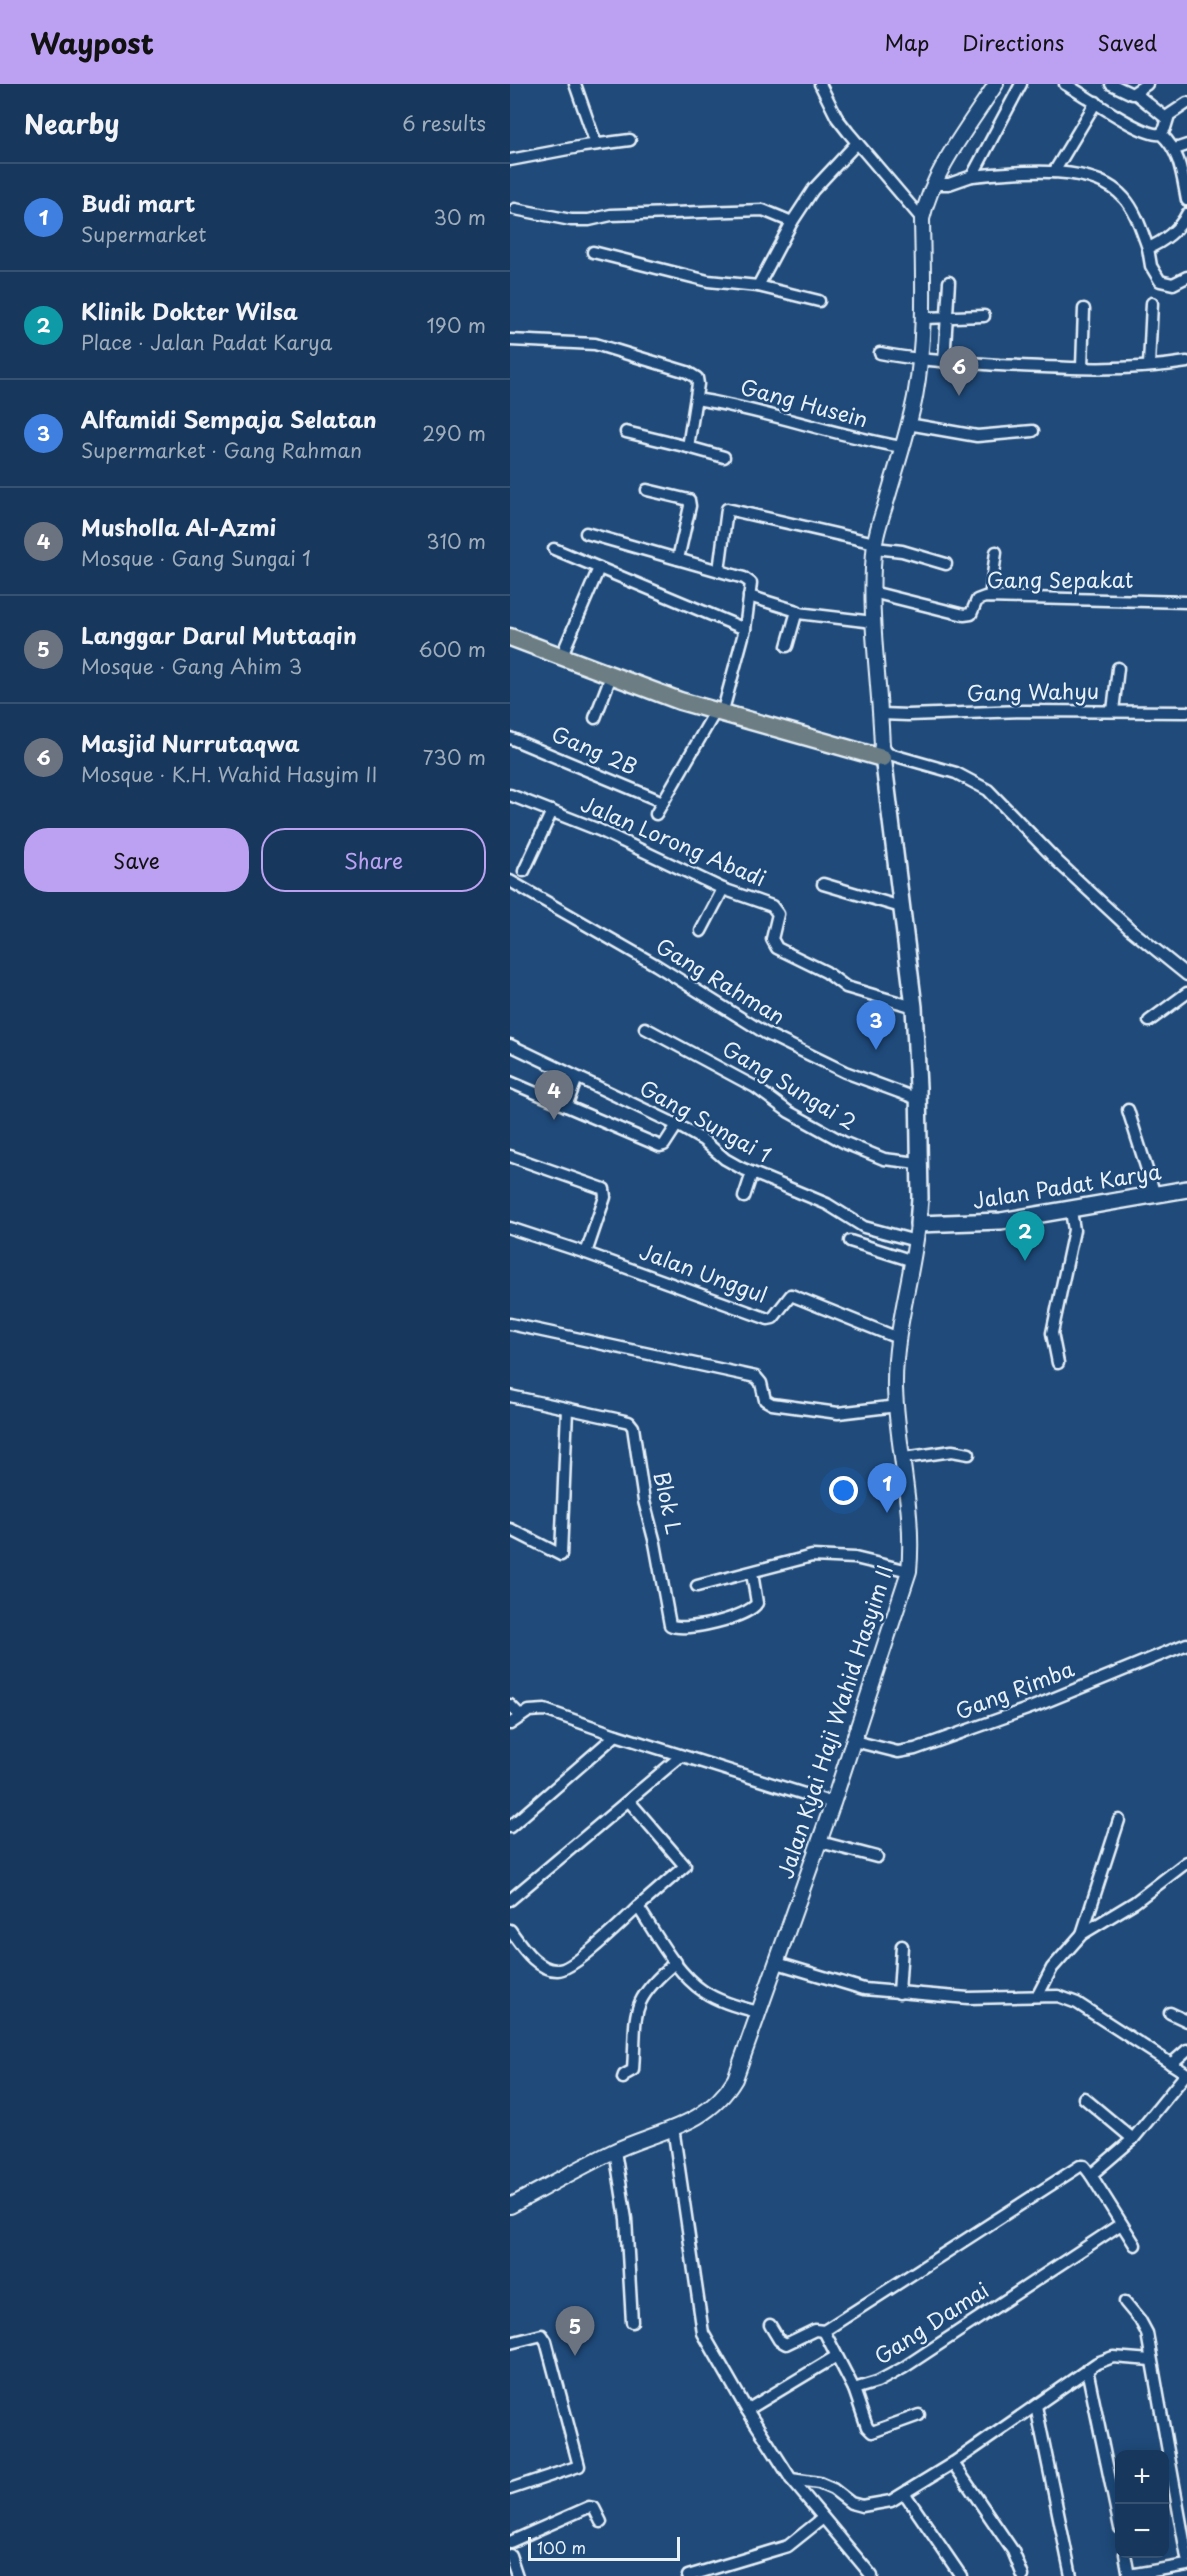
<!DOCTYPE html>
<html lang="en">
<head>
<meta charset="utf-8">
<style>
  :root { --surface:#17385c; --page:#203f62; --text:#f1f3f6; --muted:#9eacbb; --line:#365272; --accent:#bca0f2 }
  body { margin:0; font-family:"Playpen Sans",sans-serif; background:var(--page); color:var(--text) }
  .controls { position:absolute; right:18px; bottom:18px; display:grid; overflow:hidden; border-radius:12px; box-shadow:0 3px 15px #0003 }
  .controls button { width:54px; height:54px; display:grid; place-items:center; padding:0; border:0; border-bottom:2px solid var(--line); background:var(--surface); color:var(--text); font:30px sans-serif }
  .scale { position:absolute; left:18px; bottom:15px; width:152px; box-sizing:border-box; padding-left:6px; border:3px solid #e8f1f8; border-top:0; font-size:16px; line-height:21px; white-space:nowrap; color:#e8f1f8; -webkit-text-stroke:4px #1f4a7a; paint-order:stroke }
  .you { position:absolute; left:334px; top:1407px; width:21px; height:21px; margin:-15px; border:4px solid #fff; border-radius:50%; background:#1a73e8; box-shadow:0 0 0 9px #1a73e833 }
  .badge { display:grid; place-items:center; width:39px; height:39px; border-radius:50%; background:var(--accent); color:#fff; font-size:20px; font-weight:700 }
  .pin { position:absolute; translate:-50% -50px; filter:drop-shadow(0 2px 3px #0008) }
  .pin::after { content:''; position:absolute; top:32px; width:21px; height:18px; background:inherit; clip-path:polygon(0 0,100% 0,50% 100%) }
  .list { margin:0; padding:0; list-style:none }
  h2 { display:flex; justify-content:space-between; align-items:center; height:78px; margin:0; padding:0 24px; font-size:26px }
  h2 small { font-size:20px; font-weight:400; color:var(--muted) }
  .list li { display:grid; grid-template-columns:39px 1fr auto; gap:18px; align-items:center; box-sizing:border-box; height:108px; padding:0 24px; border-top:2px solid var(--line) }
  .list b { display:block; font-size:22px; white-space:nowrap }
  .list p { margin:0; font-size:20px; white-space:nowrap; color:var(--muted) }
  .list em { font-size:20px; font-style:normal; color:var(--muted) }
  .actions { display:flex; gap:12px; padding:18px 24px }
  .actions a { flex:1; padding:14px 0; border:2px solid var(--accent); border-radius:24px; text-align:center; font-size:21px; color:var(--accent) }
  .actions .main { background:var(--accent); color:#111 }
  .map { position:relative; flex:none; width:677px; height:2492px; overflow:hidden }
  header { display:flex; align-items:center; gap:36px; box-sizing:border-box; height:84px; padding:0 30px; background:var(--accent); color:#111 }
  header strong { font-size:28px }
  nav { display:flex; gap:33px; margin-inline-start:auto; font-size:21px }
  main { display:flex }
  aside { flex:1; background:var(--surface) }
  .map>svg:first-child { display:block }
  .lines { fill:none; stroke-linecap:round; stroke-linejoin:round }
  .minor-casing { stroke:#e8f1f8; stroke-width:15 }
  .tertiary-casing { stroke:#e8f1f8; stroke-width:18 }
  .secondary-casing { stroke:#e8f1f8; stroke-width:20 }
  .primary-casing { stroke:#e8f1f8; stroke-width:21 }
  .minor { stroke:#1f4a7a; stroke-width:10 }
  .tertiary { stroke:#1f4a7a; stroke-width:14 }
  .secondary { stroke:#1f4a7a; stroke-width:15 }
  .primary { stroke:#6c7e84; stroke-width:16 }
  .labels { text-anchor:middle; stroke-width:5; stroke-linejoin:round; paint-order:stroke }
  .street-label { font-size:21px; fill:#e8f1f8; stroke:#1f4a7a }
</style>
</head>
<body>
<header>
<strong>Waypost</strong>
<nav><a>Map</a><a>Directions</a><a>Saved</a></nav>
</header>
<main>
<aside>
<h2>Nearby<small>6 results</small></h2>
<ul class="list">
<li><span class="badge" style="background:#3f7fe0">1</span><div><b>Budi mart</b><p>Supermarket</p></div><em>30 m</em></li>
<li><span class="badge" style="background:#0f9aa8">2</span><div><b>Klinik Dokter Wilsa</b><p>Place · Jalan Padat Karya</p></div><em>190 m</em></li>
<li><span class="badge" style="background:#3f7fe0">3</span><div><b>Alfamidi Sempaja Selatan</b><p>Supermarket · Gang Rahman</p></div><em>290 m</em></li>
<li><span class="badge" style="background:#6b7280">4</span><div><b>Musholla Al-Azmi</b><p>Mosque · Gang Sungai 1</p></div><em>310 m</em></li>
<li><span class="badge" style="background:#6b7280">5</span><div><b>Langgar Darul Muttaqin</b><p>Mosque · Gang Ahim 3</p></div><em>600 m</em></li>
<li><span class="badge" style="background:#6b7280">6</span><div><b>Masjid Nurrutaqwa</b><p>Mosque · K.H. Wahid Hasyim II</p></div><em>730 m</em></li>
</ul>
<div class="actions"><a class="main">Save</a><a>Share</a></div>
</aside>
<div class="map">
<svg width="677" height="2492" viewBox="0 0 677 2492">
  <rect width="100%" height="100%" fill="#1f4a7a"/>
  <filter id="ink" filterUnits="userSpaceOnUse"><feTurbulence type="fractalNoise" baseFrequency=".0167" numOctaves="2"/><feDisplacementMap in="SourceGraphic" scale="12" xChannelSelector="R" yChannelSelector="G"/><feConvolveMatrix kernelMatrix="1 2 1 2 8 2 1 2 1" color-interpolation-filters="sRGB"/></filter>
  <g filter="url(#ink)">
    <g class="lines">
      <!-- minor casing -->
      <g class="minor-casing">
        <g id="minor">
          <path d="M65 0 86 60"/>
          <path d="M310 0 327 34 338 48 412 135"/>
          <path d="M555 0C574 10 633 54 651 50 670 67 672 90 677 116"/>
          <path d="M601 0 622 10 637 0"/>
          <path d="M625 9 657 35"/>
          <path d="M651 50 655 44 659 31 677 19"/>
          <path d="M665 65 677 61"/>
          <path d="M0 76 74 62 120 56"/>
          <path d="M544 88 586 18"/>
          <path d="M462 92C505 88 583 78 614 114 626 127 632 148 638 164 653 158 670 145 677 130"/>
          <path d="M426 100H439L462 92 511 0"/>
          <path d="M5 125 61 136H79L101 131 253 126 282 138"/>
          <path d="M638 164 641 182 650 197 663 200 677 193"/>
          <path d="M83 168 198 197 248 202 309 217"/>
          <path d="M248 202 282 138 303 106 347 59"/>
          <path d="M414 234 474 232"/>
          <path d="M0 256 85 260 177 288 187 294 188 300 178 363 116 348"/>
          <path d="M370 269C410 277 449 278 489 281 551 284 615 288 677 278"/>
          <path d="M434 278 439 198"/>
          <path d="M639 281 642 219"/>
          <path d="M572 283 574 225"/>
          <path d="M186 315C256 326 322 351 392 363"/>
          <path d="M398 340 467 352 523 347"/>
          <path d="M178 363 214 373"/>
          <path d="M137 406 179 416 180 422 168 475"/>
          <path d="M76 449 234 494 241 499 235 545 212 630"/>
          <path d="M365 464 392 467 436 480"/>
          <path d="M44 465 235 545"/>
          <path d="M209 487 217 425 365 459"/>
          <path d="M362 508 454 531 461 530 467 516 475 513 677 518"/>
          <path d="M239 512 287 527 277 562"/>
          <path d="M480 513 486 468"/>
          <path d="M288 529 363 538"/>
          <path d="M54 566 89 484"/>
          <path d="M603 627 608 584"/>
          <path d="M371 630 398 631 513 627 677 628"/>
          <path d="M85 634 101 592"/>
          <path d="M0 654 153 718"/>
          <path d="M372 664 379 670 446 689 478 706 548 778 620 845 677 891"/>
          <path d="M0 711 89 746 213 805 262 822 268 830 262 855 267 864 316 888 336 903 404 923"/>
          <path d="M146 730 205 628"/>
          <path d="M14 787 42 727"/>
          <path d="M0 797 146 881 255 949 335 988 408 1015"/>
          <path d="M313 800 391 823"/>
          <path d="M191 847 213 805"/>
          <path d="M639 937 677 909"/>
          <path d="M135 944 245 1003 279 1028 335 1059 374 1075 408 1079"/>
          <path d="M0 961 167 1041 193 1056 215 1075 231 1084 317 1120 354 1143 406 1157"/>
          <path d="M0 998 150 1062 154 1061 167 1041"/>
          <path d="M56 1022 67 994"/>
          <path d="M618 1026 645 1111"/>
          <path d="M0 1072 94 1105 95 1113 76 1169 258 1235 263 1234 281 1211 388 1254"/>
          <path d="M234 1113 242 1089"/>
          <path d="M0 1144 76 1169"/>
          <path d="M340 1157 403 1177"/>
          <path d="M0 1240 246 1293 251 1299 255 1316 262 1320 328 1329 387 1322"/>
          <path d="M548 1279 542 1249 564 1146 561 1127"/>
          <path d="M0 1312 106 1335 119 1338 123 1343 134 1417 145 1459 160 1541C175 1549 239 1533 247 1519L242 1489"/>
          <path d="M394 1374 442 1367 459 1370"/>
          <path d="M0 1445 51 1471 57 1325"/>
          <path d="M187 1502 302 1472 345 1474 399 1487"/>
          <path d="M0 1621 10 1631"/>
          <path d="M0 1640 19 1627 35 1626 106 1651 323 1719"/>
          <path d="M344 1657 388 1668 405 1665 523 1623 677 1560"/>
          <path d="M119 1717 175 1782 128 1823"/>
          <path d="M0 1743 106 1651"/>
          <path d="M310 1758 367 1773"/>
          <path d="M0 1816 171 1672"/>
          <path d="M0 1846C11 1861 27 1887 48 1886 64 1886 114 1836 128 1823 147 1851 165 1888 193 1907 209 1918 231 1924 249 1928"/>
          <path d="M572 1850 609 1736"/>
          <path d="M267 1879 354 1905 458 1914 548 1912 567 1919 677 1990"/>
          <path d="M389 1909 392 1862"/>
          <path d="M528 1911 542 1884 572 1850 625 1818 677 1778"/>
          <path d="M660 1929 677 1937"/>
          <path d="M661 1980 677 1966"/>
          <path d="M113 1994 114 1991 123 1986C127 1928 117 1919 166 1878"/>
          <path d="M574 2014 623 2055"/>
          <path d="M163 2043 193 2249 237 2326 281 2395 362 2492"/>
          <path d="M105 2067 116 2135 122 2238"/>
          <path d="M581 2091 625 2161"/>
          <path d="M611 2140 393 2284 367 2298 344 2305 314 2247 570 2082H574L581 2091 623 2055 676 1990"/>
          <path d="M615 2218 630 2236 637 2249 677 2474"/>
          <path d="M260 2241 269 2256 276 2260 305 2246 314 2247"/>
          <path d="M0 2259 32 2251 36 2257 69 2382 0 2405"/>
          <path d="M577 2285 610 2444"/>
          <path d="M344 2305 357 2343 362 2348 409 2331"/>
          <path d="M526 2322 561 2492"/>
          <path d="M237 2326 325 2273"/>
          <path d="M443 2379 503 2467 513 2492"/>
          <path d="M281 2395 309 2399 323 2405 341 2419 352 2422 381 2417 443 2379 587 2279 603 2273 641 2276"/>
          <path d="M395 2410 451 2492"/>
          <path d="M0 2458 79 2423 84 2424 91 2438"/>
          <path d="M615 2470 619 2492"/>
          <path d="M0 2471 7 2492"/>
          <path d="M619 2491 677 2481"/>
          <path d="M178 2492 278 2462 313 2434"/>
        </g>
      </g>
      <!-- tertiary casing -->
      <g class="tertiary-casing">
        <g id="tertiary">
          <path d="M372 664C370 596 357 527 365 459 367 445 372 432 376 419 386 384 398 349 405 313 416 254 413 195 412 135 423 86 459 42 486 0"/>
          <path d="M0 2122C34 2104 67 2085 102 2068 148 2046 197 2043 225 1995L323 1719 399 1487C405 1425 387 1366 385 1304 384 1248 402 1195 408 1140"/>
        </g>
      </g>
      <!-- secondary casing -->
      <g class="secondary-casing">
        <path id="secondary" d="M372 664 404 923 408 1003 410 1114 408 1140 491 1137 677 1105"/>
      </g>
      <!-- primary casing -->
      <g class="primary-casing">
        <path id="primary" d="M0 553 170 617 372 674"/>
      </g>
      <!-- minor -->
      <use href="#minor" class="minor"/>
      <!-- tertiary -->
      <use href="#tertiary" class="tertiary"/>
      <!-- secondary -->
      <use href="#secondary" class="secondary"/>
      <!-- primary -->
      <use href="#primary" class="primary"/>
    </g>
  </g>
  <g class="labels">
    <!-- street labels -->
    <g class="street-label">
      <text transform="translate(294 320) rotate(15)" y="7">Gang Husein</text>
      <text x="550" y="504">Gang Sepakat</text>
      <text transform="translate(523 609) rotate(-1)" y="7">Gang Wahyu</text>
      <text transform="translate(84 667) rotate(23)" y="7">Gang 2B</text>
      <text transform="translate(163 758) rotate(23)" y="7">Jalan Lorong Abadi</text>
      <text transform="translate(210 898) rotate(31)" y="7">Gang Rahman</text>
      <text transform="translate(279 1002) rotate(31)" y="7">Gang Sungai 2</text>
      <text transform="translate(195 1038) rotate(29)" y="7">Gang Sungai 1</text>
      <text transform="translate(557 1103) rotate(-9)" y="7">Jalan Padat Karya</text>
      <text transform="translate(193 1190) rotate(20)" y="7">Jalan Unggul</text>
      <text transform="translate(157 1419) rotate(78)" y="7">Blok L</text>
      <text transform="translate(505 1607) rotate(-21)" y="7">Gang Rimba</text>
      <text transform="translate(326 1638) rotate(-72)" y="7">Jalan Kyai Haji Wahid Hasyim II</text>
      <text transform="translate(422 2240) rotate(-33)" y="7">Gang Damai</text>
    </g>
  </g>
</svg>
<div class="controls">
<button>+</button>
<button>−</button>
</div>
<div class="scale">100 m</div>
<div class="you"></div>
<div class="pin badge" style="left:377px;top:1429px;background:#3f7fe0">1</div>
<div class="pin badge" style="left:515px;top:1177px;background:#0f9aa8">2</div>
<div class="pin badge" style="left:366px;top:966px;background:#3f7fe0">3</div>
<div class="pin badge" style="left:44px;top:1036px;background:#6b7280">4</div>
<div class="pin badge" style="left:65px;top:2272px;background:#6b7280">5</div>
<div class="pin badge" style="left:449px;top:312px;background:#6b7280">6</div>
</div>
</main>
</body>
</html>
